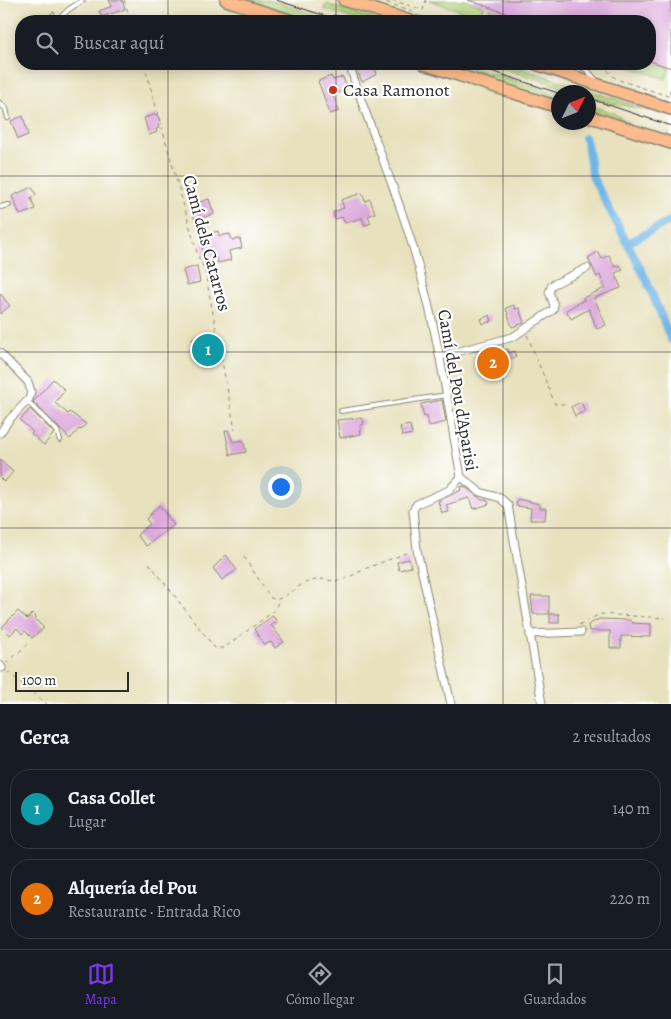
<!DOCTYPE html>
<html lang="es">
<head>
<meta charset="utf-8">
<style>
  :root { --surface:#171b24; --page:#242831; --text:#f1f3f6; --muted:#9ea1a6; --line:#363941; --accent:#7c3aed }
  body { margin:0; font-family:Alegreya,serif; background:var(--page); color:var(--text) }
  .compass { position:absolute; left:551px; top:85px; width:45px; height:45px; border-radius:50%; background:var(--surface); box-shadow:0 2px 12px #0003; rotate:47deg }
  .scale { position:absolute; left:15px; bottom:12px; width:114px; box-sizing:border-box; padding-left:5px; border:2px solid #2b2b2b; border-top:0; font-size:14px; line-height:18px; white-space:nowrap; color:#2b2b2b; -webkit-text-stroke:4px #fff; paint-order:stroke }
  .you { position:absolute; left:280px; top:486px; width:18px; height:18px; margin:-12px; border:4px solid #fff; border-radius:50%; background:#1a73e8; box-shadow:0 0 0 8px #1a73e833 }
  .badge { display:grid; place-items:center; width:32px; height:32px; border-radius:50%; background:var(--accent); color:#fff; font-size:16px; font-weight:700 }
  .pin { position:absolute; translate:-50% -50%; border:2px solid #fff; box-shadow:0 1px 5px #0006 }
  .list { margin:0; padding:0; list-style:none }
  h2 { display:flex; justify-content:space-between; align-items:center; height:65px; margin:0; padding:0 20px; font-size:21px }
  h2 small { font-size:16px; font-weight:400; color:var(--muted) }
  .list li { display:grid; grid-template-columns:32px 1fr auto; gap:15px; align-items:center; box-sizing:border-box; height:80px; margin:0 10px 10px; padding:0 10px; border:1px solid var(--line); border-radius:20px }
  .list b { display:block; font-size:19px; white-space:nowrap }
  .list p { margin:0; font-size:16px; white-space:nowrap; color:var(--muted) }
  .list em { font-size:16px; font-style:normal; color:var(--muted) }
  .icon { flex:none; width:28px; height:28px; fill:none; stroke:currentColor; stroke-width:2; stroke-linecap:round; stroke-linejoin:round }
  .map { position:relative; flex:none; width:671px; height:704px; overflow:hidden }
  .search { position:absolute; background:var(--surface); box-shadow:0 2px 12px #0003; left:15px; right:15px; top:15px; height:55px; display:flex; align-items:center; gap:12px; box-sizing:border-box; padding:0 18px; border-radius:20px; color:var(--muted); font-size:19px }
  .sheet { height:245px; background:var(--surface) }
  nav { display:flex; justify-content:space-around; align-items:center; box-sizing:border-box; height:70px; border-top:1px solid var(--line); background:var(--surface); font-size:14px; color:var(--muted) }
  nav a { display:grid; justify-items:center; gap:2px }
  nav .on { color:var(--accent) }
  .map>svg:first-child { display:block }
  .green { fill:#b2d47c; stroke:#6e8054 }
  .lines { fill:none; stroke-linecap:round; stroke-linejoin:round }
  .canal { stroke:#6fb5e6; stroke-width:8 }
  .building { fill:#dba8dc }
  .service-casing { stroke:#898674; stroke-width:6 }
  .minor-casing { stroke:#898674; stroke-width:9 }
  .primary-casing { stroke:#898674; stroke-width:14 }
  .path { stroke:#898674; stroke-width:1; stroke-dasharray:4 4; stroke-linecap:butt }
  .service { stroke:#fff; stroke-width:4 }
  .minor { stroke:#fff; stroke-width:7 }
  .primary { stroke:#fbbb8c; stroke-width:11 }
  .tram { stroke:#2b2b2b; stroke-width:1 }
  .grid { fill:none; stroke:#2b2b2b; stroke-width:1; stroke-opacity:0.55 }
  .poi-dot { fill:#c8321e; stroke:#fff; stroke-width:2 }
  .labels { text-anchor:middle; stroke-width:4.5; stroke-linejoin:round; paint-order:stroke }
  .poi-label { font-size:18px; fill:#2b2b2b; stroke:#fff; text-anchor:start }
  .street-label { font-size:18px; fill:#2b2b2b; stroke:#fff }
</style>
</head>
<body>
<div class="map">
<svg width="671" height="704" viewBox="0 0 671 704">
  <rect width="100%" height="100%" fill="#fff"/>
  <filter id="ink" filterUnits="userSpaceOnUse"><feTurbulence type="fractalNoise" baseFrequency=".02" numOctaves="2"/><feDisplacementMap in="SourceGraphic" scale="10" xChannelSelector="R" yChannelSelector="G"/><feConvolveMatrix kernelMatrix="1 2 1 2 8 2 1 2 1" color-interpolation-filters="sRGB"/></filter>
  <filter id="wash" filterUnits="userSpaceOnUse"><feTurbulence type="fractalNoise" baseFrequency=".0096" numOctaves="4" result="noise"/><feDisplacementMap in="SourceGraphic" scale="20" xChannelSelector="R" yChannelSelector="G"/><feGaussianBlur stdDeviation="1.12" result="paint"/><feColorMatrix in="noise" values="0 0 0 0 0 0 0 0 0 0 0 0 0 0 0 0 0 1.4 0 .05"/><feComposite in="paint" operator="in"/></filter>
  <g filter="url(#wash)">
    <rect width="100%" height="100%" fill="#e7e1bd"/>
    <!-- green -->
    <g class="green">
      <path d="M249 0H269L315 15 313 21Z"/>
      <path d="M429 0H465L483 6 481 13 476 16Z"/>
      <path d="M326 4 379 21H360L324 9Z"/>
      <path d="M489 8 523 19 522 21H500L487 15Z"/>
      <path d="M650 61 670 68 666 79 620 64H650Z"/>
      <path d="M442 64H463L558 95V102Z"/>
      <path d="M490 64H508L649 110 615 104 589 96 588 92H577Z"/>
      <path d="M589 105 613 113 628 123V125L589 112Z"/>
    </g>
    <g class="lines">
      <!-- canal -->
      <g class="canal">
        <path d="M585 138C590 151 589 165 593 178L646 279 671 340"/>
        <path d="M628 243 671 220"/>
      </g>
    </g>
    <g id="blocks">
      <!-- building -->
      <g class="building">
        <path d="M109 0H122L125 9 102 17 99 11 112 6Z"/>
        <path d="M468 0H671V68L650 61V21H529Z"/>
        <path d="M54 12 58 21H38Z"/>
        <path d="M371 65 374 66 377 74 362 82 357 70Z"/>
        <path d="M331 76 333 80 343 77 347 89 333 95 339 111 330 114 318 81Z"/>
        <path d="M157 114 161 124 158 125 159 128 156 129 157 132 149 135 144 118Z"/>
        <path d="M23 116 28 135 18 139 11 121Z"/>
        <path d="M32 187 36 195 31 198 35 209 20 215 12 196Z"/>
        <path d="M362 193 365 201 370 199 375 213 368 216 371 223 365 225 362 218 345 223 342 217 335 219 333 212 344 208 341 200Z"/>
        <path d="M209 199 214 214 195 220 191 205Z"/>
        <path d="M218 231 219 236 230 234 232 240 240 239 242 248 229 251 231 260 218 263 216 257 205 260 201 242 205 241 203 235Z"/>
        <path d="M598 252 602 259 609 255 615 267 620 265 623 270 615 273 621 288 594 298 606 325 597 329 589 309 571 319 566 310 584 300 583 298 605 288 600 275 597 277 588 258Z"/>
        <path d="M197 266 200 282 187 285 183 270Z"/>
        <path d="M0 293 10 306 0 314Z"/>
        <path d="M514 305 515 309 519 308 524 323 512 327 506 308Z"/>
        <path d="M490 315 492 321 483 324 481 319Z"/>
        <path d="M212 332 216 351 203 356 199 346 196 347 192 339Z"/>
        <path d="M508 349 509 353 515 351 516 357 502 361 505 369 489 374 487 365 484 366 482 360 485 359 484 356Z"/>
        <path d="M53 379 65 390 55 403 68 414 70 412 86 424 80 430 79 429 70 439 33 402Z"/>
        <path d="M442 400 446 422 429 426 427 416 424 417 421 404Z"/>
        <path d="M581 402 585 411 575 416 571 407Z"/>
        <path d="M30 409 54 433 44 445 31 434 33 432 20 420Z"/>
        <path d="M359 418 363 419 364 424 360 425 361 434 340 438 337 420Z"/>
        <path d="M410 425 412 434 402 436 400 427Z"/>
        <path d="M228 430 233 442 243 440 246 452 230 455 225 431Z"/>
        <path d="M0 460 13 472 4 482 0 478Z"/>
        <path d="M464 486 482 500H487L489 504 473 509 469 498 446 505 449 512 442 513 438 501 461 490 460 487Z"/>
        <path d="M517 499 540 504V508H546L545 520H530L531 508 516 506Z"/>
        <path d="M159 505 174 525 146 546 137 535 150 524 146 519Z"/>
        <path d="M226 555 237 570 222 580 213 568Z"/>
        <path d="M409 559 411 567 399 570 397 562Z"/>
        <path d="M531 596H549V614H533Z"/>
        <path d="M18 611 27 619 32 613 36 617 35 619 44 628 32 638 25 631 22 634 17 628 10 635 2 627Z"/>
        <rect x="550" y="614" width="9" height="9"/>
        <path d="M273 616 277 622 271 625 284 642 275 648 271 642 264 645 254 629Z"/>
        <path d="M599 619 630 620 632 623 651 624V637L621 636V648H610V631H589L588 625Z"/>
      </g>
    </g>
  </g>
  <g filter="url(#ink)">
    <use href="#blocks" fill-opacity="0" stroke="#898674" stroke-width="1"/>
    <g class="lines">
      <!-- service casing -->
      <g class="service-casing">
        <g id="service">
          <path d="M61 17 68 10 83 0"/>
          <path d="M411 19 417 18 428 21"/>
          <path d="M576 64 587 70 597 81"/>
          <path d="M0 103 6 109 8 118"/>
          <path d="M0 207 9 205"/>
          <path d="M27 401 57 431 60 440"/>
          <path d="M341 411 447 395"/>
        </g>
      </g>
      <!-- minor casing -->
      <g class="minor-casing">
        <g id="minor">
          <path d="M349 64C373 138 404 208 423 283 440 347 449 412 461 477"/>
          <path d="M0 353 28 382 31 391 29 399 9 420 0 433"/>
          <path d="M441 356 513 337 553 310 554 305 549 292 552 285 587 268"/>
          <path d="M461 477 480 492 500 498 508 505 542 704"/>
          <path d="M530 634 581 632"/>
          <path d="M0 665 2 668"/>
          <path d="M451 704 417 550 413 510 417 504 449 490 461 477"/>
        </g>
      </g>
      <!-- primary casing -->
      <g class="primary-casing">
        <g id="primary">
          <path d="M226 0 292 21"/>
          <path d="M344 0 410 21"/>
          <path d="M424 64 558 107"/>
          <path d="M536 64 671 109"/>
          <path d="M588 116 671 143"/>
        </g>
      </g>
      <!-- path -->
      <g class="path">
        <path d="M124 0 131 21"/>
        <path d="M189 0H192"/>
        <path d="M379 0 416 12"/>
        <path d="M392 0 423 10 426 0"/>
        <path d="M432 17 445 21 465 18 475 21"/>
        <path d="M482 21 486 7"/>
        <path d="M524 21 525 20"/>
        <path d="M144 64 198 256 205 271 235 430"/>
        <path d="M602 64 616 79 671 97"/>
        <path d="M669 93 671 87"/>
        <path d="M527 335 555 404H565"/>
        <path d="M244 557 271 598 276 600 285 596 304 583 320 579 335 581 345 579 367 568 409 552"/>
        <path d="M149 563 215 648H224L274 611 279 600"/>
        <path d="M579 625 600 614 665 618"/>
        <path d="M7 663 30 642"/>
        <path d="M8 672 47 704"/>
      </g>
      <!-- service -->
      <use href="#service" class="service"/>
      <!-- minor -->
      <use href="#minor" class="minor"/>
      <!-- primary -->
      <use href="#primary" class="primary"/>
      <!-- tram -->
      <g class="tram">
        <path d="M276 0 341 21"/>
        <path d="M334 15 353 21"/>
        <path d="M470 64 558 93"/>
        <path d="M588 98 671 126"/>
      </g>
    </g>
  </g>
  <!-- grid -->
  <path class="grid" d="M168 0V21M336 0V21M503 0V21M168 64V704M336 64V704M503 64V704M0 176H671M0 352H671M0 528H671"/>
  <!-- markers -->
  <circle class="poi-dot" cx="333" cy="90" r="5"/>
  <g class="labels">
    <!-- poi labels -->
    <g class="poi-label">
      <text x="343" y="96">Casa Ramonot</text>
    </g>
    <!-- street labels -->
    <g class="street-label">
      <text transform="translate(207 243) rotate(75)" y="6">Camí dels Catarros</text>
      <text transform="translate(458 390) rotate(80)" y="6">Camí del Pou d'Aparisi</text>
    </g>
  </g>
</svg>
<svg class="compass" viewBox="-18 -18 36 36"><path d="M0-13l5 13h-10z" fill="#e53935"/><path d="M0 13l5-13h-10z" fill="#9ea1a6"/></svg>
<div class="scale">100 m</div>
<div class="you"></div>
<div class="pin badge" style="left:208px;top:350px;background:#0f9aa8">1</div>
<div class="pin badge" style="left:493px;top:363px;background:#e8710a">2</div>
<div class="search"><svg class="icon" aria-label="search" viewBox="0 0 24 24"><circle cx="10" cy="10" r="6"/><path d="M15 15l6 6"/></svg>Buscar aquí</div>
</div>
<section class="sheet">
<h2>Cerca<small>2 resultados</small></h2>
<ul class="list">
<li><span class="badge" style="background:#0f9aa8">1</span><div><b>Casa Collet</b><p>Lugar</p></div><em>140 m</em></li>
<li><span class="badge" style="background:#e8710a">2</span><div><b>Alquería del Pou</b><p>Restaurante · Entrada Rico</p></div><em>220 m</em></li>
</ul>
</section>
<nav>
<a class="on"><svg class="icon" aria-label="map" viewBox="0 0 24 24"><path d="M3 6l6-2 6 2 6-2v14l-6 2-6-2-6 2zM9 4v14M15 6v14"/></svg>Mapa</a>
<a><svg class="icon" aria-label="directions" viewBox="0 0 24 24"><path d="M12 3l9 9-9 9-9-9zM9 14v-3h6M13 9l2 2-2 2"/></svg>Cómo llegar</a>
<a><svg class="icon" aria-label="saved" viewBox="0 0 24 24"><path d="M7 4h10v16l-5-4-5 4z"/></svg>Guardados</a>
</nav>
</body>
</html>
